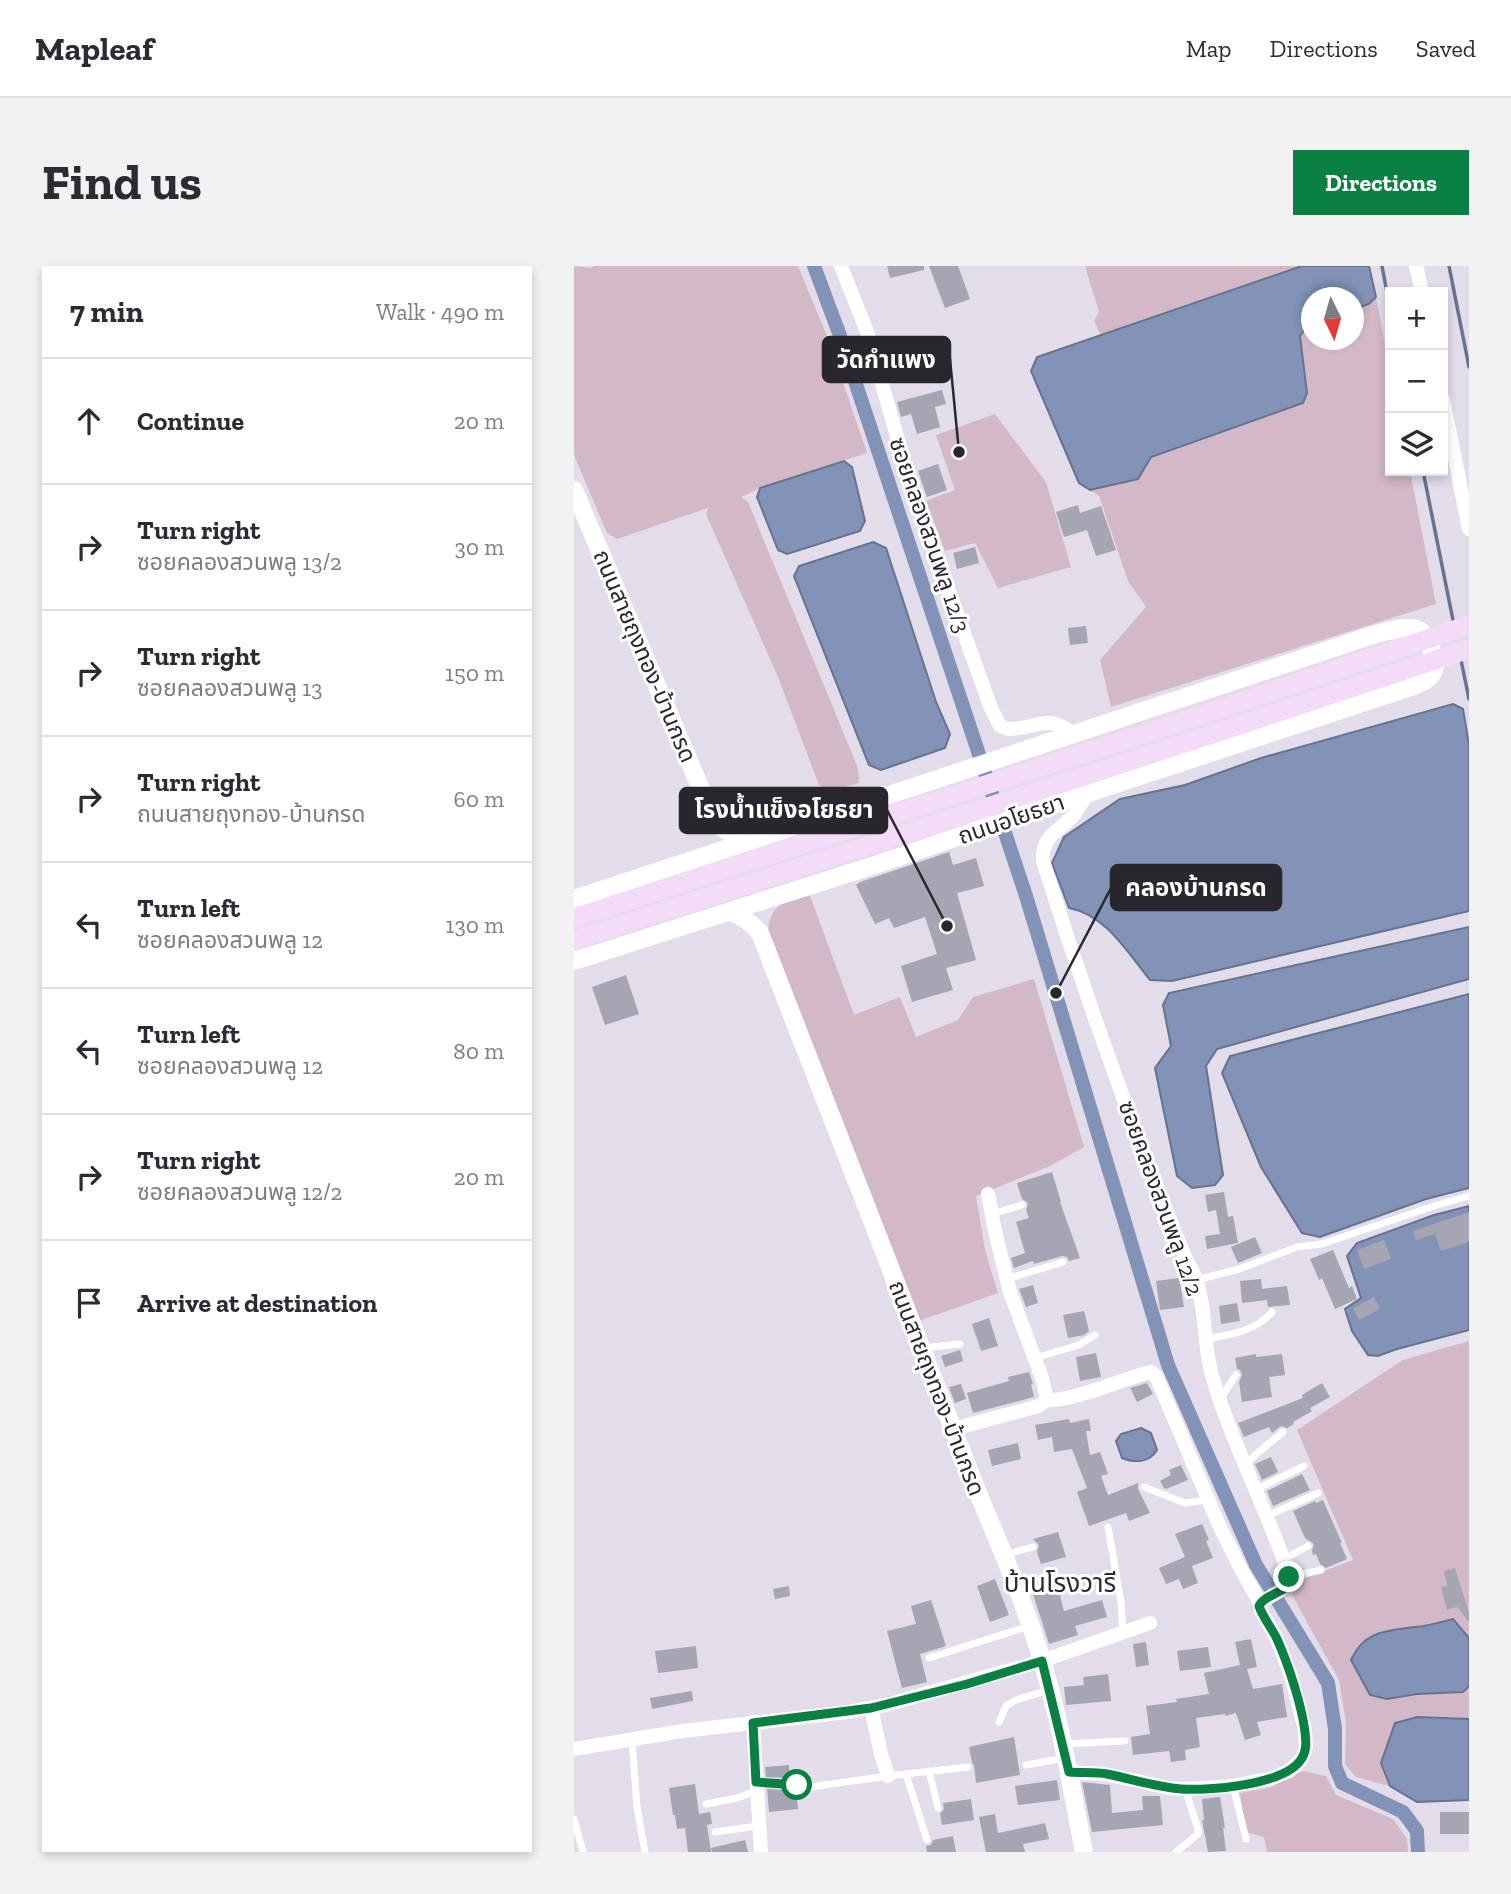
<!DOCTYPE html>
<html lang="en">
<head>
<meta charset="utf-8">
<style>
  :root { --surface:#fff; --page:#f2f2f3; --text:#2b2b33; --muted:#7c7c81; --line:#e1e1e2; --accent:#0b8043 }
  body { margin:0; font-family:"Zilla Slab","Noto Sans Thai",serif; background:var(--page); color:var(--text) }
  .controls { position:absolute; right:21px; top:21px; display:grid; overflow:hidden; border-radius:0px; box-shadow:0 4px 10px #0003 }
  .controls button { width:63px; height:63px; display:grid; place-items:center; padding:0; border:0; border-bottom:2px solid var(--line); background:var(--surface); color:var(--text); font:35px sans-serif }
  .compass { position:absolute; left:727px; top:21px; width:63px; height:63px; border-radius:50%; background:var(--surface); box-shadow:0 4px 10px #0003; rotate:175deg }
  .stop { position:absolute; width:21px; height:21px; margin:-16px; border:5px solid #0b8043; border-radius:50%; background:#fff }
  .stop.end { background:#0b8043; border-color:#fff; box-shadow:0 2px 7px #0008 }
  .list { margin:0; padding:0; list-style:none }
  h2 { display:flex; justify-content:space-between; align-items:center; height:91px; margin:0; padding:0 28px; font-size:30px }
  h2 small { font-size:23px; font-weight:400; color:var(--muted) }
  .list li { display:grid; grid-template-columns:46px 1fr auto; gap:21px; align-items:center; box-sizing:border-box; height:126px; padding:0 28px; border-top:2px solid var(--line) }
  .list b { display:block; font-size:26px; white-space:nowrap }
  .list p { margin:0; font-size:23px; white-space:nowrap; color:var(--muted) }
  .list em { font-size:23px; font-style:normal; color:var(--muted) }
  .icon { flex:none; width:38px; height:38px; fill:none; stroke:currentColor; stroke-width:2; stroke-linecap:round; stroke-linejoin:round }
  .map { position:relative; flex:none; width:895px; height:1586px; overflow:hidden; border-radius:0px }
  header { display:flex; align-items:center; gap:42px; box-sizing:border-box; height:98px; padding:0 35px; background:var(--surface); border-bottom:2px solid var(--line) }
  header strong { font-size:33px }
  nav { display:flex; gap:38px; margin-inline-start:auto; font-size:24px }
  .intro { display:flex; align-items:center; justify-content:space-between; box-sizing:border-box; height:168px; padding:0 42px }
  h1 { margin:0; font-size:49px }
  .button { padding:18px 32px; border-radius:0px; background:var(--accent); color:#fff; font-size:24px; font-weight:700 }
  main { display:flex; gap:42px; padding:0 42px }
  aside { flex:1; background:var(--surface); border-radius:0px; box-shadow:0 4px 10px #0003 }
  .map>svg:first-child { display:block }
  .green { fill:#d3b9c8 }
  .water { fill:#8293b7; stroke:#67738e; stroke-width:2 }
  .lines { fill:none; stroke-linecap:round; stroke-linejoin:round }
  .stream { stroke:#67738e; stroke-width:3.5 }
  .canal { stroke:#8293b7; stroke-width:14 }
  .building { fill:#a5a5b4 }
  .service { stroke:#fff; stroke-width:7 }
  .minor { stroke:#fff; stroke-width:14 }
  .tertiary { stroke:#fff; stroke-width:18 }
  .secondary { stroke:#f4dbf8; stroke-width:19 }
  .route { stroke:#0b8043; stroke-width:9 }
  .labels { text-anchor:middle; stroke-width:6; stroke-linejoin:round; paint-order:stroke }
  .street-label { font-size:23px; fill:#29272d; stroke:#fff }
  .quarter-label { font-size:26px; fill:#2e2a35; stroke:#fff }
  .leader { fill:none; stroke:#29272d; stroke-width:2.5 }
  .callout-dot { fill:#29272d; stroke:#fff; stroke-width:2.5 }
  .callout { fill:#29272d; stroke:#29272d; stroke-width:2.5 }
  .callout-label { font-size:24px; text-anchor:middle; font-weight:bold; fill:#fff }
</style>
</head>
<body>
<header>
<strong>Mapleaf</strong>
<nav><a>Map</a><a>Directions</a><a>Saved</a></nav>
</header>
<div class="intro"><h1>Find us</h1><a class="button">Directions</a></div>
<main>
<aside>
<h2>7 min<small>Walk · 490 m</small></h2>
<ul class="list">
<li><svg class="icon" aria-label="ahead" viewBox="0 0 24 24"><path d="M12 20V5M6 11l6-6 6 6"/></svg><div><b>Continue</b></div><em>20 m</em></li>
<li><svg class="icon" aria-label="right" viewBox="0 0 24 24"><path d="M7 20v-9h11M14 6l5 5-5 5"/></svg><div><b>Turn right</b><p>ซอยคลองสวนพลู 13/2</p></div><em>30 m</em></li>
<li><svg class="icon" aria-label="right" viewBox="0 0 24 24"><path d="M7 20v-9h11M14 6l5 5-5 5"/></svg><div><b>Turn right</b><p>ซอยคลองสวนพลู 13</p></div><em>150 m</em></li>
<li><svg class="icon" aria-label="right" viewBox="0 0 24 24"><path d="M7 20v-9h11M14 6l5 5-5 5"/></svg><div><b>Turn right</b><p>ถนนสายถุงทอง-บ้านกรด</p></div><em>60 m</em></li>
<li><svg class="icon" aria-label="left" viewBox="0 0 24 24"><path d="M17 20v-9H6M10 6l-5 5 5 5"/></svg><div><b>Turn left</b><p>ซอยคลองสวนพลู 12</p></div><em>130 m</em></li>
<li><svg class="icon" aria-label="left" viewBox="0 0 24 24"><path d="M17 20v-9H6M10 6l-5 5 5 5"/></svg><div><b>Turn left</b><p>ซอยคลองสวนพลู 12</p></div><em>80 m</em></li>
<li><svg class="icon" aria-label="right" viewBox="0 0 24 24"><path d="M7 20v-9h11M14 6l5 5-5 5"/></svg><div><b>Turn right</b><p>ซอยคลองสวนพลู 12/2</p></div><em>20 m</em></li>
<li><svg class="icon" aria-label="arrive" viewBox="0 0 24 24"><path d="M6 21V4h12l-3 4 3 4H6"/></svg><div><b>Arrive at destination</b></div></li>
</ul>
</aside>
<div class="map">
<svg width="895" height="1586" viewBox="0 0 895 1586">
  <rect width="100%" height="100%" fill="#e2dceb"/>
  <!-- green -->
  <g class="green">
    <path d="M0 0 17 2 21 0H224L255 75 293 187 186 222 167 231 174 236 284 502 285 517 256 525 245 519 204 411 132 248 134 242 43 273 33 267 0 189Z"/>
    <path d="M511 0H728L527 69 520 55 525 46Z"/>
    <path d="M802 31 816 105V205H836L862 338 537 441 526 394 572 341 554 315 525 230 516 224 564 213 577 191 733 127 726 70 737 56 738 74H780V43L795 38Z"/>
    <path d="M421 148 472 216 497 301 424 322 401 277 371 285 352 235 381 224 362 169Z"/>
    <path d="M235 627 280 749 326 731 342 771 384 754 399 731 460 713 510 881 476 900 402 930 411 984 424 1027 342 1056 194 667C196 637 211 635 235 627Z"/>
    <path d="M895 1075V1372L879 1353 845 1361 813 1433 843 1428 889 1426 895 1420V1453L843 1451 807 1497 816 1520 782 1511 771 1498 772 1457 765 1414 718 1329 724 1315 779 1294 723 1164 829 1094Z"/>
    <path d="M729 1505 752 1510 762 1529 819 1553 833 1573 834 1586H693L690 1571 672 1566 666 1527 695 1522Z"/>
  </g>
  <!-- water -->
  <g class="water">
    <path d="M728 0H795L802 31 795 38 780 43V32H738L737 56 726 70 733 127 729 137 577 191 564 213 516 224 505 217 457 105 463 91Z"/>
    <path d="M270 195 278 201 291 255 286 265 213 288 204 284 183 231 186 222Z"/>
    <path d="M299 276 312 282 362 436 376 468 371 482 307 504 295 499 220 310 225 300Z"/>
    <path d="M879 438 889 443 895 479V645L598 715 576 714C553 686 532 649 495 642L478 597 490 571 546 533 611 519 687 492Z"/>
    <path d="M895 661V713L643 783 632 800 649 909 641 919 618 922 603 910 581 802 597 780 589 739 595 727Z"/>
    <path d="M895 728V922L852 933 746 971 728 967 687 901 648 807 656 790Z"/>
    <path d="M895 940V1064L823 1083 804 1090 794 1089 778 1065 771 1043 787 1032 773 990 783 977 860 949Z"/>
    <path d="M567 1162 577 1167 583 1184C575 1197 561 1197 548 1192L542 1175 547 1168Z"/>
    <path d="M879 1353 895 1372V1420L889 1426 843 1428 813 1433 796 1429 777 1394C790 1364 814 1365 841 1361 854 1360 867 1356 879 1353Z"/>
    <path d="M843 1451 895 1453V1534L843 1536 816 1520 807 1497 821 1457Z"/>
  </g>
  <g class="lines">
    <!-- stream -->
    <g class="stream">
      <path d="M808 0 816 43"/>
      <path d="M875 0 895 101"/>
      <path d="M849 205 880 359"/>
      <path d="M887 394 895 433"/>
    </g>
    <!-- canal -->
    <path class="canal" d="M240 0 265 67 452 630 594 1099 682 1299 754 1417 761 1463V1500L768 1517 829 1546 843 1565 844 1586"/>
  </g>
  <!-- building -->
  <g class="building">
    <path d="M313 0H350V4L316 12Z"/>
    <path d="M355 0H384L396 33 371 42Z"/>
    <path d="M368 124 372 138 361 141 366 161 343 168 337 148 327 151 323 136Z"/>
    <path d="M364 198 373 224 353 231 344 205Z"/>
    <path d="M504 239 506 247 527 240 542 284 522 290 513 264 490 271 482 246Z"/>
    <path d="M401 281 405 297 383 303 379 287Z"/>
    <path d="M512 360 514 377 496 379 494 362Z"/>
    <path d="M375 586 379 599 402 592 410 620 383 627 402 694 372 702 379 724 338 736 327 700 363 688 351 651 320 662 315 652 301 658 282 619 286 616Z"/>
    <path d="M52 709 65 748 31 759 18 721Z"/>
    <path d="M478 906 487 936H486L506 992 495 995 493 991 488 990 460 998 459 995 440 1002 437 992 451 987 442 956 455 952 452 944 454 937 448 933 443 917Z"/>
    <path d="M650 926 654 951 659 950 664 977 633 983 631 970 646 968 642 944 634 946 631 929Z"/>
    <path d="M895 946V976L867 985 861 968 842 974 839 965Z"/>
    <path d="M681 971 688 987 664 997 657 981Z"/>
    <path d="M810 974 817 993 790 1003 783 984Z"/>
    <path d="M759 984 775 1022 778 1020 783 1033 761 1043 748 1012 745 1014 736 993Z"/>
    <path d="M605 1012 610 1041 586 1044 582 1015Z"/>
    <path d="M687 1013 688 1023 713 1020 716 1039 694 1041 693 1034 668 1037 666 1015Z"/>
    <path d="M459 1019 464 1037 452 1041 445 1023Z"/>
    <path d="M800 1031 806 1043 785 1054 779 1042Z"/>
    <path d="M663 1037 666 1055 647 1058 645 1040Z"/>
    <path d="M510 1045 515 1065 510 1069 494 1072 489 1049Z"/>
    <path d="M415 1052 424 1080 407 1085 398 1058Z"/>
    <path d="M386 1084 389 1095 371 1101 367 1090Z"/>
    <path d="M522 1087 527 1111 506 1115 502 1091Z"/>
    <path d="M682 1088V1091L708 1088 711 1109 695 1111 698 1131 668 1136 665 1116 668 1109 666 1104 663 1103 661 1092Z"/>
    <path d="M455 1106 459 1118H457L460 1131 399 1147 393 1127 435 1115 434 1111Z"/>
    <path d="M573 1117 579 1128 563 1136 556 1122Z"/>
    <path d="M748 1117 756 1131 736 1142 738 1145 719 1156 720 1158 713 1162 707 1160 698 1167 695 1161 670 1171 664 1157 729 1132 728 1129Z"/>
    <path d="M387 1118 392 1133 381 1137 375 1121Z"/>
    <path d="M495 1153 496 1157 515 1153 517 1165H512L516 1189 526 1186 534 1208 527 1210 534 1229 564 1217V1223L576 1247 555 1255 552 1247 515 1260 503 1226 513 1222 498 1183 480 1186 478 1171 464 1174 461 1159Z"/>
    <path d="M444 1177 447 1193 418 1200 414 1184Z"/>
    <path d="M697 1191 704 1206 688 1214 681 1198Z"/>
    <path d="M607 1199 614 1214 592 1223 590 1222 586 1215 597 1209 595 1204Z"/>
    <path d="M728 1208 736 1224 699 1240 693 1225Z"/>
    <path d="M749 1234 768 1277H766L773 1293 752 1302 746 1298 742 1288 739 1289 738 1285 740 1278 731 1272 719 1245 741 1235 742 1237Z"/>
    <path d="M628 1258 635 1274 632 1275 639 1292 618 1300 624 1317 609 1323 605 1313 592 1318 585 1302 611 1291 601 1268Z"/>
    <path d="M484 1266 492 1291 467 1298 463 1286 465 1279 459 1273Z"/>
    <path d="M881 1302 895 1347V1356L883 1341 873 1344 867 1321 873 1320 870 1305Z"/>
    <path d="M421 1313 435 1349 416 1356 403 1320Z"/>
    <path d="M215 1320 216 1330 201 1333 199 1323Z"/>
    <path d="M484 1322 490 1345 528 1334 533 1351 501 1360 504 1369 475 1378 459 1328Z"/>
    <path d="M357 1334 372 1380 346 1388 353 1416 328 1422 313 1365 342 1358 337 1340Z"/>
    <path d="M677 1373 683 1401 673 1403 679 1423 708 1418 713 1451 683 1456 687 1469 671 1474 662 1447 651 1450V1448L622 1452 626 1481 611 1484 612 1494 597 1496 595 1485 559 1489 557 1471 576 1468 572 1440 603 1436 602 1433 635 1428 630 1407 666 1399 661 1376Z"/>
    <path d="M572 1376 575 1399 562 1401 559 1378Z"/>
    <path d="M122 1380 124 1402 84 1407 81 1385Z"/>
    <path d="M634 1381 637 1401 606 1405 603 1385Z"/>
    <path d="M534 1408 537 1435 492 1439 490 1421 510 1419 509 1411Z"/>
    <path d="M118 1425 119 1435 78 1443 76 1432Z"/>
    <path d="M440 1471 446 1509 402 1517 400 1500 398 1496 395 1481Z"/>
    <path d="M215 1499 216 1512 192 1511 191 1501Z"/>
    <path d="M483 1514 486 1534 444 1539 441 1520Z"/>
    <path d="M508 1516 536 1519 538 1547 569 1544 568 1530H586L589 1559 518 1566Z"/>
    <path d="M121 1518 125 1548 136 1546 138 1558 133 1559 137 1586H114L111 1562 103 1563 101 1549H99L95 1522Z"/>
    <path d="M193 1523 222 1525 224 1543 195 1546Z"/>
    <path d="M646 1531 651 1562H649L652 1585 634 1586 628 1554H630L628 1533Z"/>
    <path d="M397 1533 400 1554 368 1559 366 1548 370 1543 369 1537Z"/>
    <rect x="866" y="1546" width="29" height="22"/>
    <path d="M421 1548 424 1567 471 1557 475 1573 449 1578 451 1586H412L405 1551Z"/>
    <path d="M379 1570 382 1586H353L352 1580 357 1579 359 1574Z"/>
    <path d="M171 1574 174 1586H138L137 1582Z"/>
  </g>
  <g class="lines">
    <!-- service -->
    <g class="service">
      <path d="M418 948 448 939"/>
      <path d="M433 1013 489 996"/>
      <path d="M622 1014 665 1003 723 981 748 978 863 939 895 930"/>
      <path d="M632 1073C656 1069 682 1065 698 1046"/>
      <path d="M348 1082 386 1078"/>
      <path d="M461 1092 505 1079 521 1069"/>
      <path d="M646 1133 662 1109"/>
      <path d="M672 1199 681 1189 709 1166"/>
      <path d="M570 1221 611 1237 634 1234"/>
      <path d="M681 1224 730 1200"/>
      <path d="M693 1250 744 1227"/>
      <path d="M534 1261 547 1336 549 1366"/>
      <path d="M430 1289 459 1281"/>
      <path d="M710 1293 734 1280"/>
      <path d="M715 1311 747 1304"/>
      <path d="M355 1392 455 1360"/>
      <path d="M425 1456 432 1440 442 1434 475 1424"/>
      <path d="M58 1474 63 1541 71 1586"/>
      <path d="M489 1478 551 1475"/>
      <path d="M452 1499 491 1492"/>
      <path d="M355 1505 364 1542"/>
      <path d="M332 1508 353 1574"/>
      <path d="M183 1516 223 1519"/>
      <path d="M659 1520 672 1573"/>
      <path d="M236 1521 314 1510 394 1501"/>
      <path d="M132 1538 163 1532 182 1525"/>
      <path d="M0 1553 9 1586"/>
      <path d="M141 1566 184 1560"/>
      <path d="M602 1586 624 1568V1563L611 1523"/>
    </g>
    <!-- minor -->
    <g class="minor">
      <path d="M267 0 293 66 339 226 417 442 426 460 434 463C463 463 475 446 500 469"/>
      <path d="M842 0 848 26"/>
      <path d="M869 133 895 263"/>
      <path d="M513 528C508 536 504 544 498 551 482 567 468 570 469 595 502 701 539 807 579 911 590 939 601 967 613 995 616 1001 620 1007 622 1014 633 1046 629 1081 639 1113 659 1180 692 1241 714 1306 717 1325 699 1327 686 1337"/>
      <path d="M473 1134C495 1136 548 1114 572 1107L577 1106 582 1110 646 1261 667 1303 686 1337 687 1345 703 1373 718 1413 731 1464 732 1481 728 1493 715 1505 698 1512 659 1520 611 1523 595 1522 531 1508 495 1506"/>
      <path d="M379 1163 465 1140 473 1134 468 1112 436 1026 421 965 414 928"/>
      <path d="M297 1442 307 1488 314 1510"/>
      <path d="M179 1456 187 1586"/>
      <path d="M0 1483 108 1465 274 1446 312 1439 468 1395 576 1357"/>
    </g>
    <!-- tertiary -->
    <g class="tertiary">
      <path d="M0 224 141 556C152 566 162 571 177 575"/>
      <path d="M0 633 757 383C779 376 811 363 832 362 838 361 844 363 848 366 856 374 865 398 858 408 855 414 846 417 840 420L454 547 301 599 0 695"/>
      <path d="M156 646C169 650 177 657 186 667L400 1217C424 1276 451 1336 469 1398 487 1459 498 1523 510 1586"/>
    </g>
    <!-- secondary -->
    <g class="secondary">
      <path d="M0 652 634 447 895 359"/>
      <path d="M0 674 526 505 895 383"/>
    </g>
  </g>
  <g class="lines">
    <!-- route -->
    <path class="route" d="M223 1519 182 1516 179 1457 297 1442 393 1418 468 1395 495 1506C508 1507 521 1506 533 1508 558 1513 582 1521 607 1523 635 1525 713 1519 728 1492 733 1484 732 1475 731 1466 728 1440 714 1397 703 1373 698 1362 689 1352 685 1340 689 1331 703 1328 711 1322L715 1311"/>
  </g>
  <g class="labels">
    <!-- street labels -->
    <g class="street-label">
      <text transform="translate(356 269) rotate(71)" y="8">ซอยคลองสวนพลู 12/3</text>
      <text transform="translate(71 390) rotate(67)" y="8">ถนนสายถุงทอง-บ้านกรด</text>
      <text transform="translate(437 553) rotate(-19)" y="8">ถนนอโยธยา</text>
      <text transform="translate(587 932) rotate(70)" y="8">ซอยคลองสวนพลู 12/2</text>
      <text transform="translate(363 1122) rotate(69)" y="8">ถนนสายถุงทอง-บ้านกรด</text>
    </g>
    <!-- quarter labels -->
    <g class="quarter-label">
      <text x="486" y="1326">บ้านโรงวารี</text>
    </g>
  </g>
  <!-- callouts -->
  <path class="leader" d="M385 186L376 93M373 660L313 544M482 727L537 622"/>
  <g class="callout-dot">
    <circle cx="385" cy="186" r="7"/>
    <circle cx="373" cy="660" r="7"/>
    <circle cx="482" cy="727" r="7"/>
  </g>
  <g class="callout">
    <rect x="249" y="71" width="127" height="45" rx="7"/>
    <rect x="106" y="522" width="207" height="45" rx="7"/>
    <rect x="537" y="599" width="170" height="45" rx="7"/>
  </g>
  <g class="callout-label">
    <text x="312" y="102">วัดกำแพง</text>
    <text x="210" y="552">โรงน้ำแข็งอโยธยา</text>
    <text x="622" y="630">คลองบ้านกรด</text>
  </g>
</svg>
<div class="controls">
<button>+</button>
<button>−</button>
<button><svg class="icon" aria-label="layers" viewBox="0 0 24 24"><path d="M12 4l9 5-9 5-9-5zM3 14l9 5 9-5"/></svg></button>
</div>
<svg class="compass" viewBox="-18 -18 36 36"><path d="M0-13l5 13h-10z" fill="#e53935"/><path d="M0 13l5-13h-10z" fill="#7c7c81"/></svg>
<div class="stop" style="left:223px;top:1519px"></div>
<div class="stop end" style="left:715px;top:1311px"></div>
</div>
</main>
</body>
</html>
